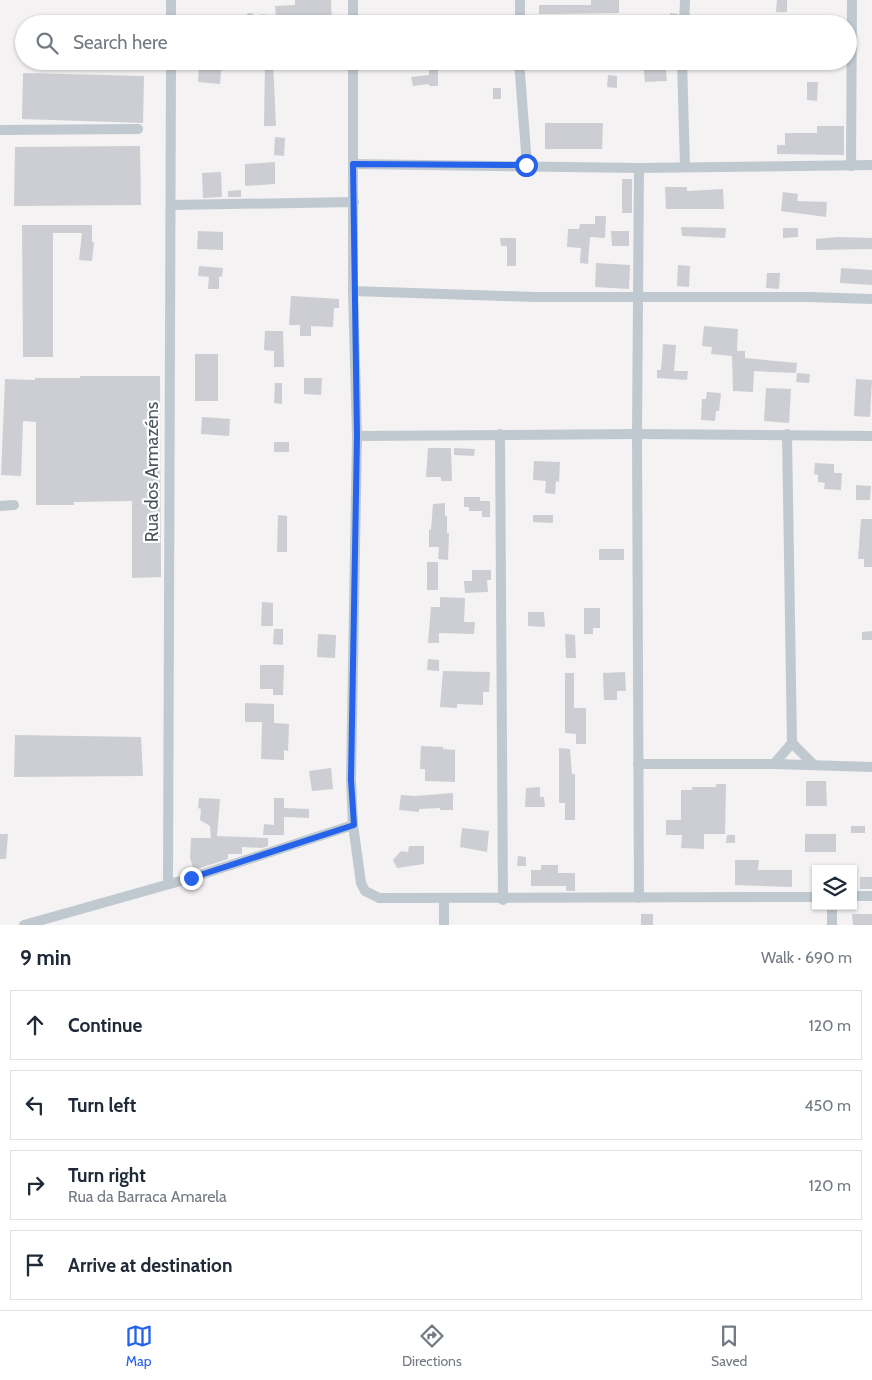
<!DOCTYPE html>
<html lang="en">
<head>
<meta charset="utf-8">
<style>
  :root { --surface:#fff; --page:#f6f6f7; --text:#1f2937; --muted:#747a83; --line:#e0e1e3; --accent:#2563eb }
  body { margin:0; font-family:Cabin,sans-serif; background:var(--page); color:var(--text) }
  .controls { position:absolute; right:15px; bottom:15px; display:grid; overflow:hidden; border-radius:0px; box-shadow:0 1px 4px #0004 }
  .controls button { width:45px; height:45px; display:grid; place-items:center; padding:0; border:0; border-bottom:1px solid var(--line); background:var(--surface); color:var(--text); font:25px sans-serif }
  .stop { position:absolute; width:15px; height:15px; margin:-11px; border:4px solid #2563eb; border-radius:50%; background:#fff }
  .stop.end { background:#2563eb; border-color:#fff; box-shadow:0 1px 5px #0008 }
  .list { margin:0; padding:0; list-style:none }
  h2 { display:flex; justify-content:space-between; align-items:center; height:65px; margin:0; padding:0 20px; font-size:21px }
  h2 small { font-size:16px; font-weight:400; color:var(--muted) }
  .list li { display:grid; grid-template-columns:32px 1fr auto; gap:15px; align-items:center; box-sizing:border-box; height:70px; margin:0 10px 10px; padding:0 10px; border:1px solid var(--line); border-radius:0px }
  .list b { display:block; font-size:19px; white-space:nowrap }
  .list p { margin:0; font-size:16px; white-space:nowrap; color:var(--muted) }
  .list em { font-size:16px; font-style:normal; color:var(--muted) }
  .icon { flex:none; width:28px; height:28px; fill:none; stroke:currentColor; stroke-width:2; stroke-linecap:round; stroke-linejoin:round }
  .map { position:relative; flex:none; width:872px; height:925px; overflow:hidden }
  .search { position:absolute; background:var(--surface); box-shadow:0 1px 4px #0004; left:15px; right:15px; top:15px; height:55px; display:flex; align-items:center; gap:12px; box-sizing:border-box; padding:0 18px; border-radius:28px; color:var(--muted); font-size:19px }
  .sheet { height:385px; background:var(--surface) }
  nav { display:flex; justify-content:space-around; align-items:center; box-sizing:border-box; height:70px; border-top:1px solid var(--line); background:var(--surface); font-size:14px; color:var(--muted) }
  nav a { display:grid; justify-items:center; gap:2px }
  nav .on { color:var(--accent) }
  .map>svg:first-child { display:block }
  .building { fill:#ccced4 }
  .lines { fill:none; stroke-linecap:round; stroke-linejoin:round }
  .minor { stroke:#c0c9d0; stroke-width:10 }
  .route { stroke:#2563eb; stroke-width:6 }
  .labels { text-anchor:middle; stroke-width:4.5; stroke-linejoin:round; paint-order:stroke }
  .street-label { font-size:18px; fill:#49555f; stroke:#fff }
</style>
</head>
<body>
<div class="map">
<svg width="872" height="925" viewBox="0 0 872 925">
  <rect width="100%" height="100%" fill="#f4f2f2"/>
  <!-- building -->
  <g class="building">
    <path d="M295 0H331L332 24H276V20L261 18V14L276 16 275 6 295 5Z"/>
    <path d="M591 0H619V13L539 14V5H591Z"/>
    <path d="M777 0H787V12H776Z"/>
    <circle cx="250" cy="17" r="4"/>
    <path d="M670 13 678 14 677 24H669Z"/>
    <path d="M199 61H222L220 84 198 82Z"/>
    <path d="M265 61H273L276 126H264Z"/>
    <path d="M643 61H665L667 81 645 82Z"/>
    <path d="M429 67 438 68V86H429V84L413 86 411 77 429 75Z"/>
    <path d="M23 73 144 76 143 123 22 119Z"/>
    <path d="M608 75 617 76V88L607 87Z"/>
    <path d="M807 82H818L817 101 807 100Z"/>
    <rect x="493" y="88" width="8" height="11"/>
    <path d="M545 123H603L602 149H545Z"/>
    <path d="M817 126H844V155L777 154V145H785V133H817Z"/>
    <path d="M275 137 285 138 284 156 274 155Z"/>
    <path d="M140 146 141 205 14 206 15 147Z"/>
    <path d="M275 162V184L245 186V164Z"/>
    <path d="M221 172 222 197 203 198 202 173Z"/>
    <rect x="622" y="179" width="10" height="34"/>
    <path d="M665 187H687V191L723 189 724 209H666Z"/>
    <path d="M241 190V197H228V191Z"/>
    <path d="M783 192 798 194 797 201 827 202 826 217 781 211Z"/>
    <path d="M595 216H606L605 238 590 237 588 264 580 263 581 248 567 247 568 229H579L580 224H595Z"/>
    <path d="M22 225H92V242H94L92 261 79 260 82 233H53V357H23Z"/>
    <path d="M681 227 726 228 725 238 682 236Z"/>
    <path d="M783 228H798V237L783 238Z"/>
    <path d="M198 231 223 232V250L197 249Z"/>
    <path d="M611 231H629V246H612Z"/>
    <path d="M837 237 872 238V249L816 250V239Z"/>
    <path d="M500 238H516V266H507V246H501Z"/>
    <path d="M596 263 630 265 629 289 595 287Z"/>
    <path d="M678 265 690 266 689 287 677 286Z"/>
    <path d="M199 266 223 268 222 277 219 276V289H208L209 277 198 276Z"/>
    <path d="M841 268 872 270V285L840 283Z"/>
    <path d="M767 273H780L779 289 766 288Z"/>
    <path d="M291 296 339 299V308H334L333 327 311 326V336H300V325H289Z"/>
    <path d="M704 326 738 329 737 351H745V358L797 363 796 373 754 371 753 392 733 391 732 356 711 354 712 347 702 346Z"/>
    <path d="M265 331H283L284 367H274V351L264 350Z"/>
    <path d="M663 344 676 345 674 371H688L687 380 657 378V370H661Z"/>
    <rect x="195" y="354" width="23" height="47"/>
    <path d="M797 373 810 374 809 383 796 382Z"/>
    <path d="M80 376H160L161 577 132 578V501L74 502V505H36V422L23 421 21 476 1 475 5 379 35 380V378H80Z"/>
    <path d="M304 378H322L321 395 304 394Z"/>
    <path d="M856 379 872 380 870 417 854 416Z"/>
    <path d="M275 383H282V404L274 403Z"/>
    <path d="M766 388 791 389 789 423 764 421Z"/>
    <path d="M707 392 721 393 719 411H716L715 421 701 420 702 399H706Z"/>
    <path d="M202 417 230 419 229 436 201 434Z"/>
    <rect x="274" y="442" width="15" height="10"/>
    <path d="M428 448H451L452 481H441V477H426Z"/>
    <path d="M454 448 475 449 474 456 454 455Z"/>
    <path d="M534 461 560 462 559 482 556 481 555 494 545 493 546 481 533 480Z"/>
    <path d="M815 463 834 464V473H842L841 490 824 489 825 483 818 482V475L814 474Z"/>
    <path d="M856 485 871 486 870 500H856Z"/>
    <path d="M464 497H480V501H490V517H482V511H469V507H464Z"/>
    <path d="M445 503V516H447V533H449L448 560 438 559 439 547H429V529L431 530 433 504Z"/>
    <path d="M278 515 287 516V552H277Z"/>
    <path d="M533 515H553V523L533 522Z"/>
    <path d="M861 519H872V567H864V559H858Z"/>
    <rect x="599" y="549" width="25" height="11"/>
    <rect x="427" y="562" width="11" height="28"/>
    <path d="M472 570H491V580H487L488 592 465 593 464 581H472Z"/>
    <path d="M440 597 465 598 464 622H475L474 634 439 633V643H428L431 607H440Z"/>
    <path d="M262 602 273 603V626H261Z"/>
    <path d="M584 608H600V628H593V634H584Z"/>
    <path d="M528 612H544L545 627 528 626Z"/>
    <path d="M274 629H283V645L273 644Z"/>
    <path d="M872 631V640H862V632Z"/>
    <path d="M318 634 336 635 335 658 317 657Z"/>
    <path d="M565 634 575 635 576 658H566Z"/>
    <path d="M428 659 439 660V671L427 670Z"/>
    <path d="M260 665H284L283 695H273V689H260Z"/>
    <path d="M443 671 490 672 489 692H483V705L457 704V708L440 707Z"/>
    <path d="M625 672 626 691H617V700H604L603 673Z"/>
    <path d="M565 673H574V708H586V744H576V734L565 733Z"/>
    <path d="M245 703 274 704V723L289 724 288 751 284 750V760L261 759 262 722H245Z"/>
    <path d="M15 735 141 737 143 776 14 777Z"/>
    <path d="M421 746 443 747V749L455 750V782L425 781V769H420Z"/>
    <path d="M559 748 570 749 572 774H575V820H565V803H559Z"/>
    <path d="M331 768 333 789 312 791 309 771Z"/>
    <path d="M806 781H826L827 806H806Z"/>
    <path d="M716 784H726L725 834H704V849L681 848 682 835H666V820H681V790H692V787H716Z"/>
    <path d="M540 787V797H544L545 807H525L526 788Z"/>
    <path d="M453 793V810H440V808L419 809V812L399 810 401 795 415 796Z"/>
    <path d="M199 798 220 799 217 836 268 838V846L262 848 242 847V854H228V859L194 870 190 858 191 838H211L210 826 200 820 201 809 198 808Z"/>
    <path d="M274 798H284V808L309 809V818L284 817V835H263L264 824 274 825Z"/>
    <rect x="851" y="826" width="14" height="7"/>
    <path d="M462 828 489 831 487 852 460 847Z"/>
    <path d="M0 834H8L6 859H0Z"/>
    <rect x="805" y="834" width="31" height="18"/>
    <path d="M727 835H735V843H726Z"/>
    <path d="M409 846H424V864L397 868 393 860 401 851 408 852Z"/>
    <path d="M518 856 526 857V866H517Z"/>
    <path d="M735 860H759L758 870H792V887L735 885Z"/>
    <path d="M541 865H558V873H575V891H566V886H531V870H541Z"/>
    <rect x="860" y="877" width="12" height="12"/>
    <rect x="641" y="914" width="12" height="11"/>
    <path d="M852 914H872V925H853Z"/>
  </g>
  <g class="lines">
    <!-- minor -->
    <g class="minor">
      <path d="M171 0V24"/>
      <path d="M520 0V24"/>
      <path d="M353 24V0"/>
      <path d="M684 24 685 0"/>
      <path d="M353 61V291L357 436 351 780 353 825 361 883 365 891 379 898 816 897"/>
      <path d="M519 61 527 165"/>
      <path d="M682 61 685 167"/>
      <path d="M0 130 138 129"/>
      <path d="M353 164 639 168 872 165"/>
      <path d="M851 166 852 0"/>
      <path d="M639 168 637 434 639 898"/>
      <path d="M171 205 354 202"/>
      <path d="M353 291 535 297H809L872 299"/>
      <path d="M500 434 503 900"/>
      <path d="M357 436 637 434 872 436"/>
      <path d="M0 506 14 505"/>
      <path d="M792 743 814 765"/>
      <path d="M638 764H774L872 767"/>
      <path d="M774 764 792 743 787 434"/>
      <path d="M168 884 171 61"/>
      <path d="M853 896H872"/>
      <path d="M24 925 191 878 353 825"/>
      <path d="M444 925V899"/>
      <path d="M832 925V906"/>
    </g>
  </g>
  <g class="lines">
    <!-- route -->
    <path class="route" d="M191 878 354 825 351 780 357 436 353 164 526 165"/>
  </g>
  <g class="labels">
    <!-- street labels -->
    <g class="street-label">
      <text transform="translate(152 472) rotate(-90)" y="6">Rua dos Armazéns</text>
    </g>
  </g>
</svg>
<div class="controls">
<button><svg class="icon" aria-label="layers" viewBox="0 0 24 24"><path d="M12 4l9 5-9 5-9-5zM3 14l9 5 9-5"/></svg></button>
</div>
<div class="stop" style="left:526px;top:165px"></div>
<div class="stop end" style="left:191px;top:878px"></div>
<div class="search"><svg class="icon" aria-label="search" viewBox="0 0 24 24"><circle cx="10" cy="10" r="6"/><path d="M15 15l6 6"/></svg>Search here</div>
</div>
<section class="sheet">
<h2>9 min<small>Walk · 690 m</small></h2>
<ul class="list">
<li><svg class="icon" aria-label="ahead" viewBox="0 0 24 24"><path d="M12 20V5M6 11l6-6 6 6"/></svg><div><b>Continue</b></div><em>120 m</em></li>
<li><svg class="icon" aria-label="left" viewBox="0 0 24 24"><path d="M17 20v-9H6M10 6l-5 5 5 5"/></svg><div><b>Turn left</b></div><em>450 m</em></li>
<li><svg class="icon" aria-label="right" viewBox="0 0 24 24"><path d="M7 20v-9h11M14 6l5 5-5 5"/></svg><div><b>Turn right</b><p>Rua da Barraca Amarela</p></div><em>120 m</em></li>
<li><svg class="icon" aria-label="arrive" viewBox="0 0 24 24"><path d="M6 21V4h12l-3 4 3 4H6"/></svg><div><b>Arrive at destination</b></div></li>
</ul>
</section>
<nav>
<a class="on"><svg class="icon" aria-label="map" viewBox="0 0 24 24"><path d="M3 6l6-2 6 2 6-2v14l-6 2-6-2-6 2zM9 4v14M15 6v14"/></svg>Map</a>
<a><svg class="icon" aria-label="directions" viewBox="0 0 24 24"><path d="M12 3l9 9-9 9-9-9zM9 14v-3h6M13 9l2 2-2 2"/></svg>Directions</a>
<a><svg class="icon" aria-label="saved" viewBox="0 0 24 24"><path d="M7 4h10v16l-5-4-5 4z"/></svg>Saved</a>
</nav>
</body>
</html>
